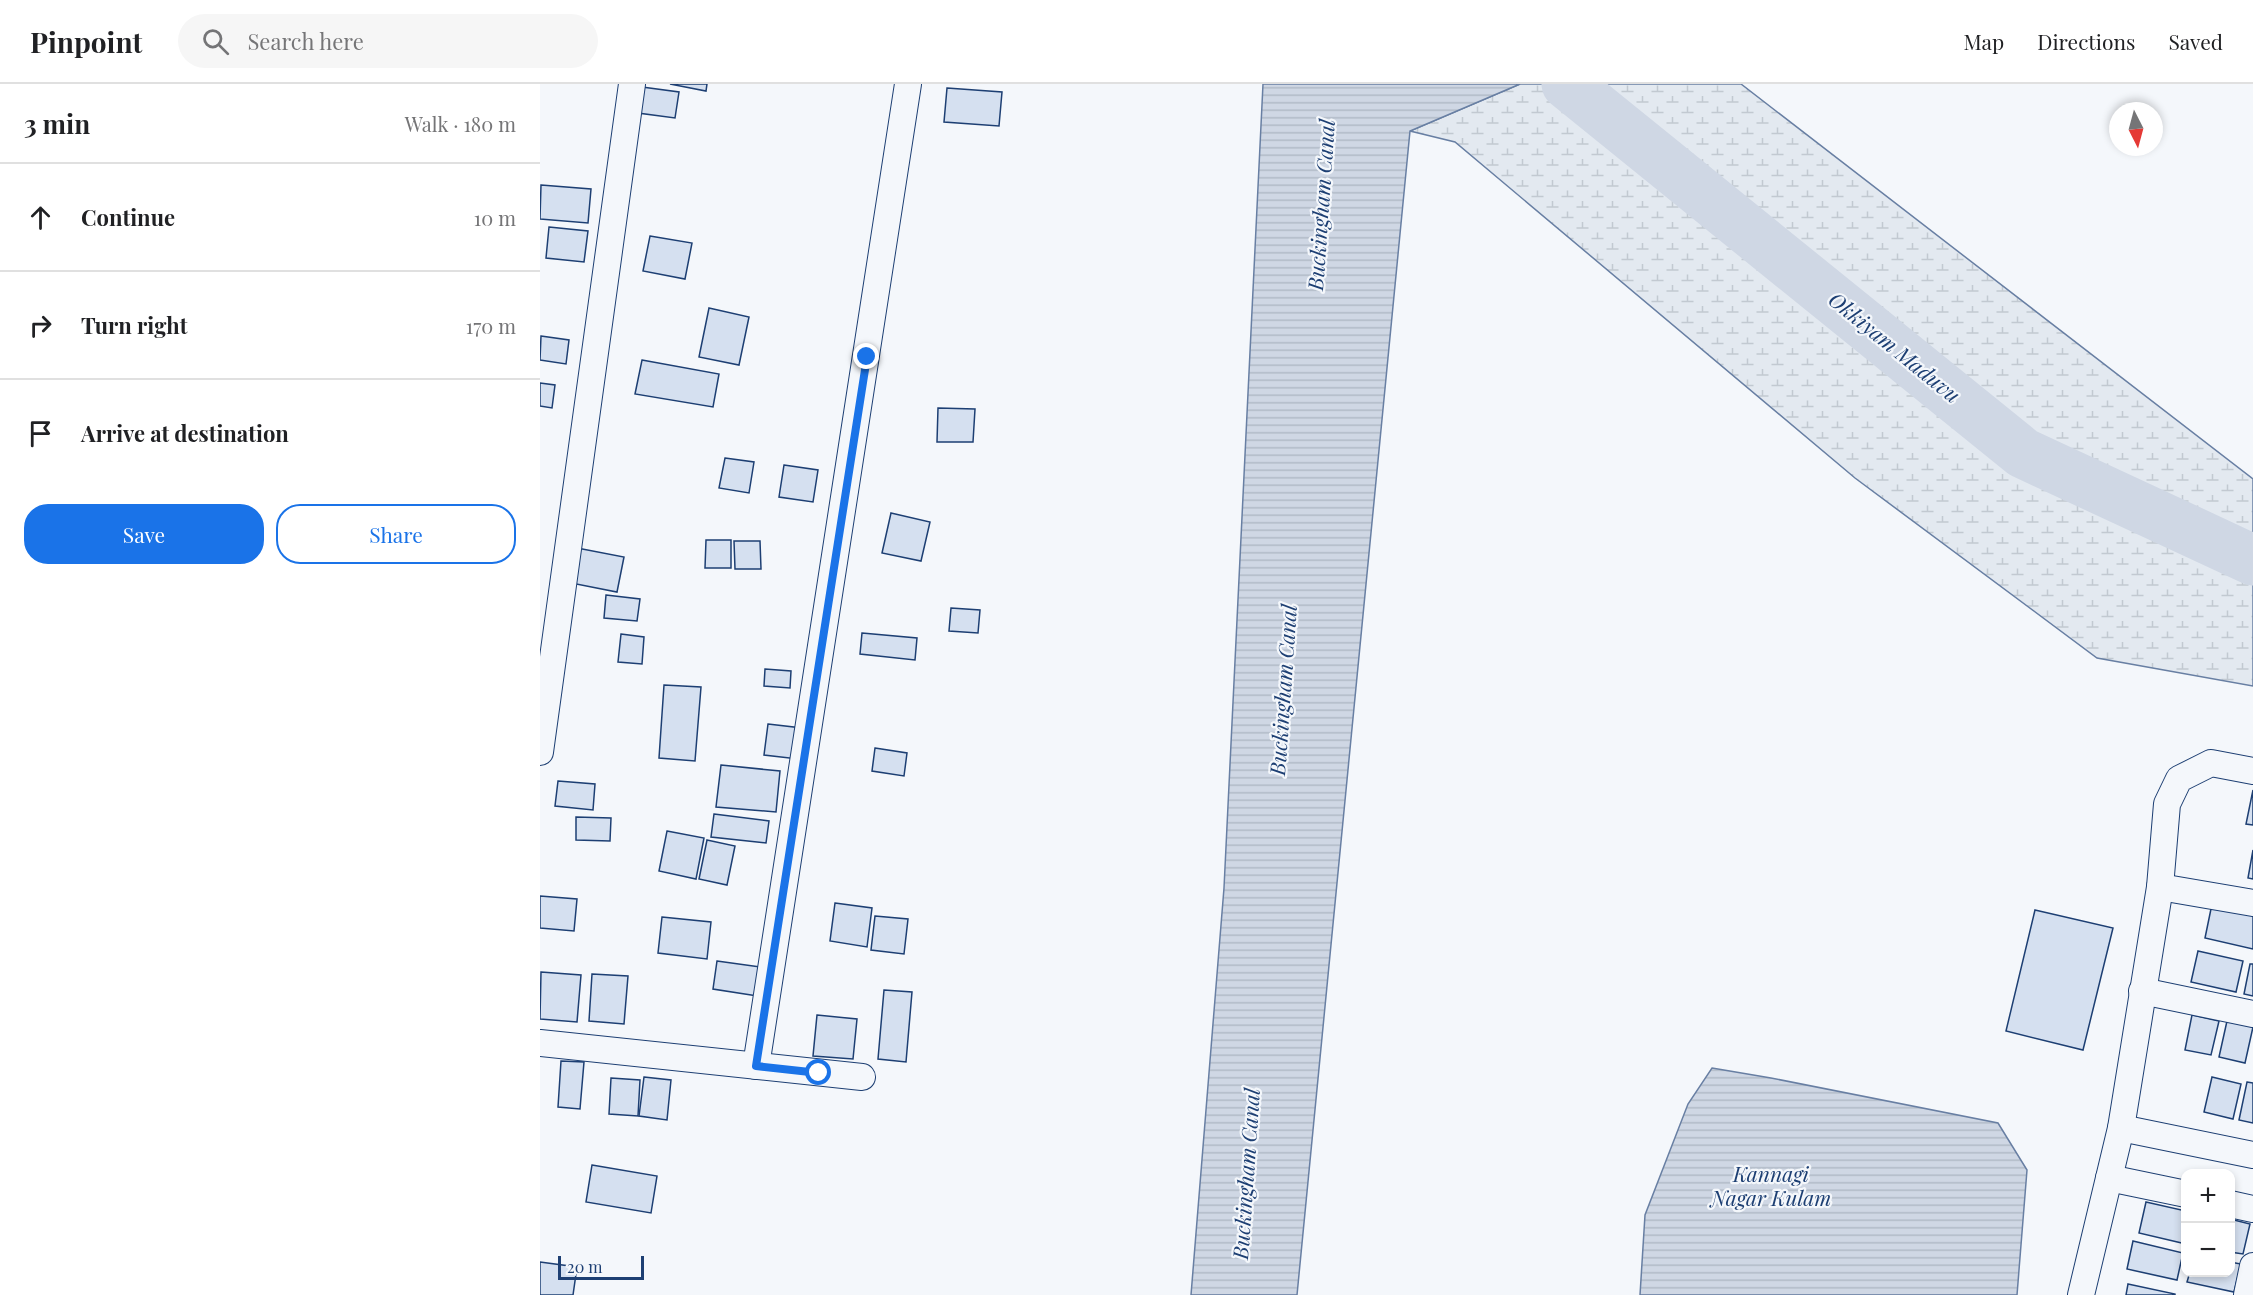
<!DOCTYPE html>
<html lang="en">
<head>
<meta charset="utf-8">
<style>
  :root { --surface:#fff; --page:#f6f6f6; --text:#202124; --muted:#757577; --line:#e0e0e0; --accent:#1a73e8 }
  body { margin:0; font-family:"Playfair Display",serif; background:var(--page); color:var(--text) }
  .controls { position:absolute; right:18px; bottom:18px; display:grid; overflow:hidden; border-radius:12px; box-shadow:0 3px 9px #0003 }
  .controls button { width:54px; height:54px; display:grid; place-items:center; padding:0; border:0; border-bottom:2px solid var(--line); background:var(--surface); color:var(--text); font:30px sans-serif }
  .compass { position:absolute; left:1569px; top:18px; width:54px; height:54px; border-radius:50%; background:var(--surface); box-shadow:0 3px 9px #0003; rotate:174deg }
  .scale { position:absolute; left:18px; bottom:15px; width:86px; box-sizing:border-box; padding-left:6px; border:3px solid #1d3f73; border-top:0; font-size:16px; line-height:21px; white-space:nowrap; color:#1d3f73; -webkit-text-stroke:4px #f4f7fb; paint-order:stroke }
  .stop { position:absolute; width:18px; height:18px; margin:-14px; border:4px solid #1a73e8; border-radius:50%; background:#fff }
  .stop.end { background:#1a73e8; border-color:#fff; box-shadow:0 2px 6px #0008 }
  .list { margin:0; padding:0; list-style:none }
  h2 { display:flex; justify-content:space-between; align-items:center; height:78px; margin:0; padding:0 24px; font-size:26px }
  h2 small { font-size:20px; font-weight:400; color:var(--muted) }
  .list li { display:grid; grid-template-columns:39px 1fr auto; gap:18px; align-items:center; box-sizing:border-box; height:108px; padding:0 24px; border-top:2px solid var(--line) }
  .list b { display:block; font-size:22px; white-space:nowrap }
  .list em { font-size:20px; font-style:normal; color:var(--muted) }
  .actions { display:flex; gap:12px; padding:18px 24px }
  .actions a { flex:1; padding:14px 0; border:2px solid var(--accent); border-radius:24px; text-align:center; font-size:21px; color:var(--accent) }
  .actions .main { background:var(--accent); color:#fff }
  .icon { flex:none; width:33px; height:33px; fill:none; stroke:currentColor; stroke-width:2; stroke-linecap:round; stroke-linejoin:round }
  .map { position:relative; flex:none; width:1713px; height:1211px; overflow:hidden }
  header { display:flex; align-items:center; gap:36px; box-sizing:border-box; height:84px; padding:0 30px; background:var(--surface); border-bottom:2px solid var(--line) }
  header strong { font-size:28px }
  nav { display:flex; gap:33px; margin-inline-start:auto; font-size:21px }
  .search { width:420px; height:54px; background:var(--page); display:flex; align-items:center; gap:15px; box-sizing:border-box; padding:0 21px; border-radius:33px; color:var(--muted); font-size:22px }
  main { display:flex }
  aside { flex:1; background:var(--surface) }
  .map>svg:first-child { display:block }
  .wetland { fill:url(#wetland-marsh); stroke:#687fa3; stroke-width:1.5 }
  .water { fill:url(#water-rules); stroke:#687fa3; stroke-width:1.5 }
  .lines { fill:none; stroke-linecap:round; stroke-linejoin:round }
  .river { stroke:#cfd7e4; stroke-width:51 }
  .building { fill:#d5e0f0; stroke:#1d3f73; stroke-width:1.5 }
  .minor-casing { stroke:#1d3f73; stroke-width:28 }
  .minor { stroke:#f4f7fb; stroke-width:26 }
  .route { stroke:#1a73e8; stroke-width:8 }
  .labels { text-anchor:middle; stroke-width:4.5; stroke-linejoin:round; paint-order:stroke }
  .water-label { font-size:21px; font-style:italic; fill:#1d3f73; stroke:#f4f7fb }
</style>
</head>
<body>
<header>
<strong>Pinpoint</strong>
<div class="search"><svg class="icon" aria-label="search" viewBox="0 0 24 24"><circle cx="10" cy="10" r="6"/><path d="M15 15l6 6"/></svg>Search here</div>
<nav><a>Map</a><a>Directions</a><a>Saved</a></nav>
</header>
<main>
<aside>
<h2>3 min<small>Walk · 180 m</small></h2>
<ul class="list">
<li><svg class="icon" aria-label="ahead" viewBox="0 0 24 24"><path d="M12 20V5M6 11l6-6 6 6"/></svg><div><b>Continue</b></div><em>10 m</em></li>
<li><svg class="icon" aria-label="right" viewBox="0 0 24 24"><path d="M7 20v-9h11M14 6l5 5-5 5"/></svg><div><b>Turn right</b></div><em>170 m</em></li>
<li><svg class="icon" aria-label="arrive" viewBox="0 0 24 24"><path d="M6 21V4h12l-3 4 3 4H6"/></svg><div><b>Arrive at destination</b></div></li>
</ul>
<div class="actions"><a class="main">Save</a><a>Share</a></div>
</aside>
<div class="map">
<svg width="1713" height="1211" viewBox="0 0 1713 1211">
  <defs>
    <pattern id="wetland-marsh" width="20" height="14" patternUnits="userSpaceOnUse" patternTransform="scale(1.5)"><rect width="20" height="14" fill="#e3e9f0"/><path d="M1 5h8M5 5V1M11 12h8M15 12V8" fill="none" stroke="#c2c9d1"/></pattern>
    <pattern id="water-rules" width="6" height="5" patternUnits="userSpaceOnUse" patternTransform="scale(1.5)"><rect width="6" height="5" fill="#cfd7e4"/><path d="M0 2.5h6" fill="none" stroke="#b1bac7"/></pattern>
  </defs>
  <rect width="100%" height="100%" fill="#f4f7fb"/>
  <!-- wetland -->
  <path class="wetland" d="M980 0H1201L1713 395V602L1557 574 1315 394 915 58 870 47Z"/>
  <!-- water -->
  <g class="water">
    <path d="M723 0H980L870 47 757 1211H651L684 804Z"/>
    <path d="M1172 984 1231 994 1458 1039 1487 1086 1477 1211H1100L1105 1131 1148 1020Z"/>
  </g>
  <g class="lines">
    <!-- river -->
    <path class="river" d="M1027 0 1483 369 1713 476"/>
  </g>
  <!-- building -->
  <g class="building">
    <path d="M130 0H167L166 7Z"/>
    <path d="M102 3 139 8 135 34 98 29Z"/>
    <path d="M407 4 462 8 459 42 404 38Z"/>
    <path d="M1 101 51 105 48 139 0 135Z"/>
    <path d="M9 143 48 147 44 178 6 174Z"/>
    <path d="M110 152 152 159 145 195 103 187Z"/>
    <path d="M169 224 209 233 199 281 159 273Z"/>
    <path d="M1 252 29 256 26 280 0 276Z"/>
    <path d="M102 276 179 290 173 323 95 310Z"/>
    <path d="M0 299 15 301 12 324 0 322Z"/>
    <path d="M398 324 435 325 433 358H397Z"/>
    <path d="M185 374 214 378 209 409 179 404Z"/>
    <path d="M244 381 278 386 273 418 239 413Z"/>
    <path d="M351 429 390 438 381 477 342 469Z"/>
    <path d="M166 456H191V484H165Z"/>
    <path d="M194 457H220L221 485H195Z"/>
    <path d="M32 463 84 473 77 508 26 498Z"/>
    <path d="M66 511 100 515 97 537 64 534Z"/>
    <path d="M411 524 440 526 438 549 409 547Z"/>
    <path d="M322 549 377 554 375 576 320 570Z"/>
    <path d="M81 550 104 553 102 580 78 578Z"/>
    <path d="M225 585 251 587 250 604 224 602Z"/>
    <path d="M124 601 161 603 155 677 119 674Z"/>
    <path d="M228 640 262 644 258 675 224 671Z"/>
    <path d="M335 664 367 669 364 692 332 687Z"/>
    <path d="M181 681 240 687 236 728 176 723Z"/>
    <path d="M18 697 55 700 53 726 15 722Z"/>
    <path d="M1713 706V741L1706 740Z"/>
    <path d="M174 730 229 737 226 759 171 753Z"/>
    <path d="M36 733 71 734 70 757 36 756Z"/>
    <path d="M127 747 164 754 156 795 119 787Z"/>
    <path d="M167 756 195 762 187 801 159 795Z"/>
    <path d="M1713 766V795L1708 794Z"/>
    <path d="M0 812 37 815 34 847 0 844Z"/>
    <path d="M295 819 332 824 327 863 290 857Z"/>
    <path d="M1672 820 1713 829V865L1665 854Z"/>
    <path d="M1495 826 1573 844 1543 966 1466 947Z"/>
    <path d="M335 832 368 835 364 870 331 866Z"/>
    <path d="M122 833 171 838 167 875 118 869Z"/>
    <path d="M1658 867 1703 877 1696 908 1651 898Z"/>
    <path d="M177 877 228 884 224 913 173 905Z"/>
    <path d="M1710 880H1713V912L1704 910Z"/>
    <path d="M1 888 41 891 37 938 0 935Z"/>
    <path d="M52 890 88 892 84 940 49 937Z"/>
    <path d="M344 906 372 908 366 978 338 975Z"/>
    <path d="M277 931 317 935 313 975 273 972Z"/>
    <path d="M1652 931 1679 937 1671 971 1645 966Z"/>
    <path d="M1687 937 1713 943 1705 979 1679 973Z"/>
    <path d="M21 977 44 978 40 1025 18 1023Z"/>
    <path d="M104 993 131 996 127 1036 99 1032Z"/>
    <path d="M1672 993 1701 1000 1693 1035 1664 1028Z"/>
    <path d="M71 994 100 996 98 1032 69 1030Z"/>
    <path d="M1707 998 1713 999V1039L1699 1036Z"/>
    <path d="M52 1081 117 1092 111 1129 46 1118Z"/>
    <path d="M1606 1118 1646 1127V1160L1599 1149Z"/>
    <path d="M1690 1135 1710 1140 1703 1170 1690 1168Z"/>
    <path d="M1593 1157 1643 1169 1637 1196 1587 1185Z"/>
    <path d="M0 1178 37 1183 33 1211H0Z"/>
    <path d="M1690 1178 1701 1180 1694 1208 1647 1198 1650 1188H1690Z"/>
    <path d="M1588 1200 1635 1210V1211H1586Z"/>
  </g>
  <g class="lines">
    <!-- minor casing -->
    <g class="minor-casing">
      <g id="minor">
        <path d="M0 668 92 0"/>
        <path d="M1620 803 1713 819"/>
        <path d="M1602 907 1713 930"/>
        <path d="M0 959 322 993"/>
        <path d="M216 982 368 0"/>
        <path d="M1581 1044 1713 1071"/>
        <path d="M1569 1094 1646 1110"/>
        <path d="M1690 1120 1713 1125"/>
        <path d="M1541 1211 1581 1044 1620 803 1627 720 1639 695 1671 679 1713 687"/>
        <path d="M1707 1211 1713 1182"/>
      </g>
    </g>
    <!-- minor -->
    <use href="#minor" class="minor"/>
  </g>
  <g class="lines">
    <!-- route -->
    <path class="route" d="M279 989 216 982 327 273"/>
  </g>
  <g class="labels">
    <!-- water labels -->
    <g class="water-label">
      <text transform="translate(782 121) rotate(-86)" y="7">Buckingham Canal</text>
      <text transform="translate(1354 264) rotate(39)" y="7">Okkiyam Maduvu</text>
      <text transform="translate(744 606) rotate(-86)" y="7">Buckingham Canal</text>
      <text transform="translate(707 1090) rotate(-86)" y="7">Buckingham Canal</text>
      <text x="1231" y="1098">Kannagi<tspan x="1231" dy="24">Nagar Kulam</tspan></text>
    </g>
  </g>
</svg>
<div class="controls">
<button>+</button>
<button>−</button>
</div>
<svg class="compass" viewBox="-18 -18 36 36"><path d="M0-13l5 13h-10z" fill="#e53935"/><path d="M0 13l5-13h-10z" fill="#757577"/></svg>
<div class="scale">20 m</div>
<div class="stop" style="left:279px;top:989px"></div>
<div class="stop end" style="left:327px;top:273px"></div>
</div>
</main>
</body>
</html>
